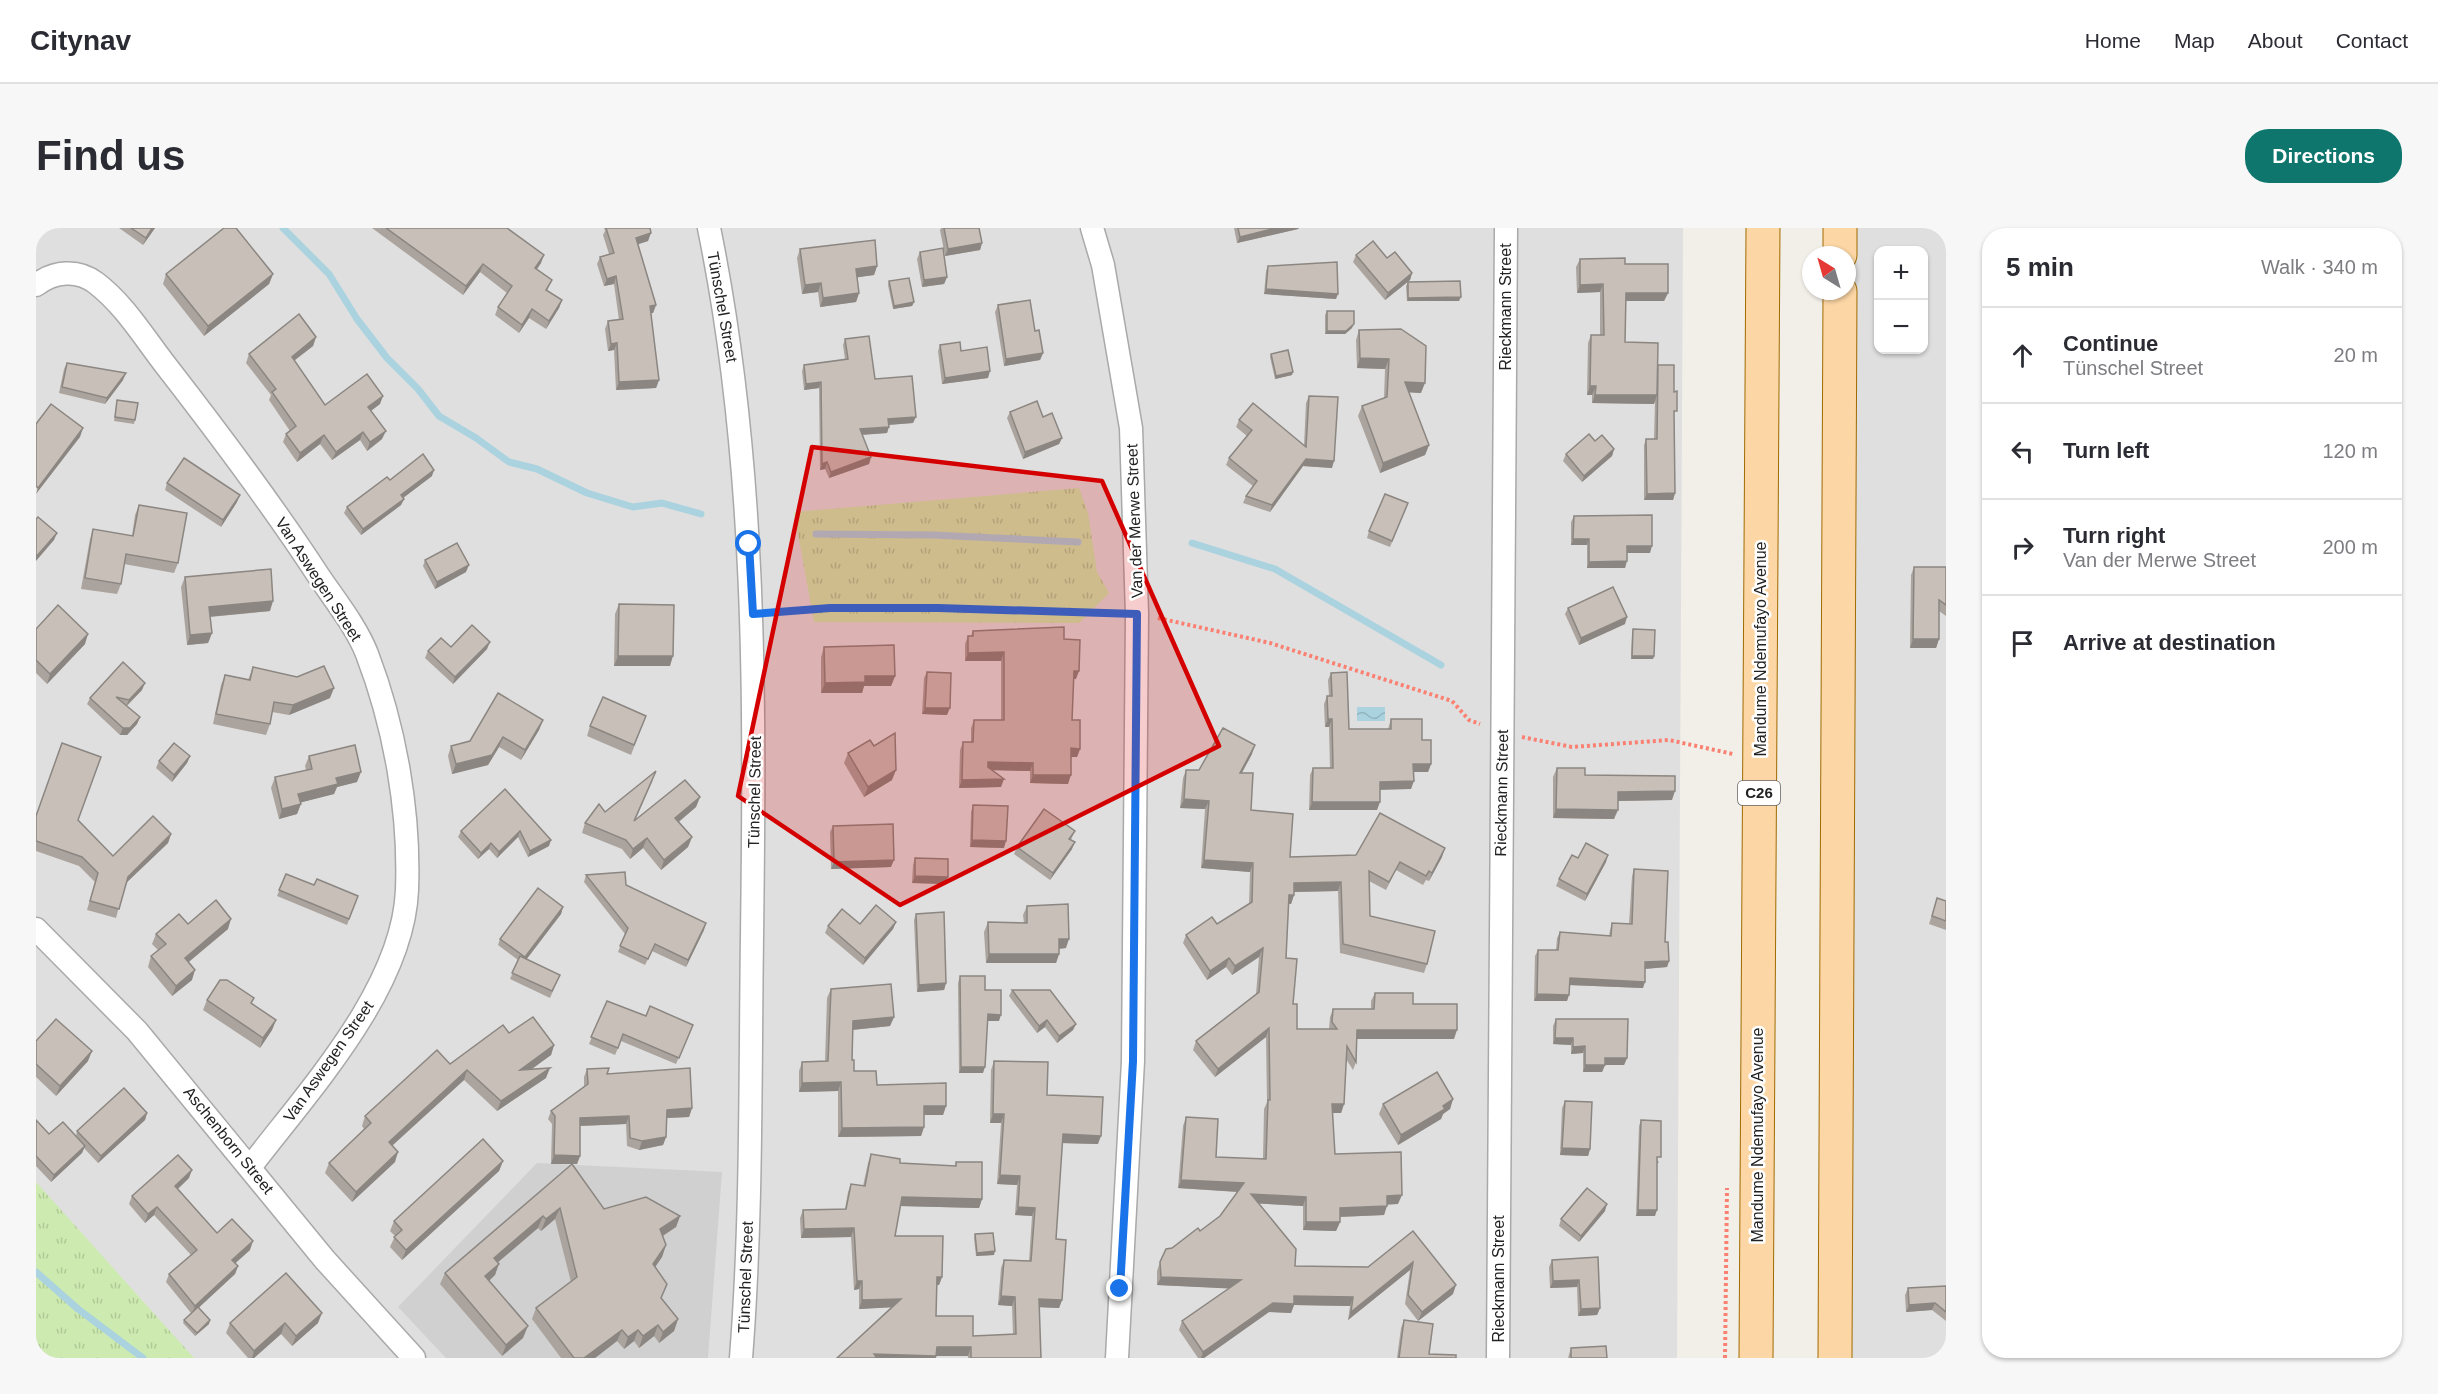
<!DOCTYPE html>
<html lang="en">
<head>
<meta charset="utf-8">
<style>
  :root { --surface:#fff; --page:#f7f7f7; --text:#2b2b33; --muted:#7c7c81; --line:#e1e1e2; --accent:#0f766e }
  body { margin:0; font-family:Helvetica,sans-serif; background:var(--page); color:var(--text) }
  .controls { position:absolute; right:18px; top:18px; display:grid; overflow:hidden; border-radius:12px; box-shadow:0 2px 4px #0004 }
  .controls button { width:54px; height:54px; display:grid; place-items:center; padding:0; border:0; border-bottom:2px solid var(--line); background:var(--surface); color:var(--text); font:30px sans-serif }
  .compass { position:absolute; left:1766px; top:18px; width:54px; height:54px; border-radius:50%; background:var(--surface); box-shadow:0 2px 4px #0004; rotate:323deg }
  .stop { position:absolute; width:18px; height:18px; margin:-14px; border:4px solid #1a73e8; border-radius:50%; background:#fff }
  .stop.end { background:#1a73e8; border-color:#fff; box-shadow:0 2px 6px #0008 }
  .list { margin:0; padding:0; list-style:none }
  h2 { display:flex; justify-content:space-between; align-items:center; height:78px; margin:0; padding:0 24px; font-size:26px }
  h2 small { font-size:20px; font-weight:400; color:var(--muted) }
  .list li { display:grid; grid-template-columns:39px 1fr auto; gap:18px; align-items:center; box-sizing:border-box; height:96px; padding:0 24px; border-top:2px solid var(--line) }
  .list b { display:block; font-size:22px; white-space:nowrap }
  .list p { margin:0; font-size:20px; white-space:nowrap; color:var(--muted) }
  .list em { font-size:20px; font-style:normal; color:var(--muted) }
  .icon { flex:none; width:33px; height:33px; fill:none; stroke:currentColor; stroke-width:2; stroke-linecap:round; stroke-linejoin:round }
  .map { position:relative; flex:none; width:1910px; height:1130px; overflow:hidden; border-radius:24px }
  header { display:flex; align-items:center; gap:36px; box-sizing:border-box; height:84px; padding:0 30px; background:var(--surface); border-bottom:2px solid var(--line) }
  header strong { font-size:28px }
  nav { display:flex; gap:33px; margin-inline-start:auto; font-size:21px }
  .intro { display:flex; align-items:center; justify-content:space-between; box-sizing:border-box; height:144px; padding:0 36px }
  h1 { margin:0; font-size:42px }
  .button { padding:15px 27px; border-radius:24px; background:var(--accent); color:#fff; font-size:21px; font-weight:700 }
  main { display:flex; gap:36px; padding:0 36px }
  aside { flex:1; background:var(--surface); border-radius:24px; box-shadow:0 2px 4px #0004 }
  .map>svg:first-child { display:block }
  .residential { fill:#e0dfdf; fill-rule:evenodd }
  .religious { fill:#d0d0d0 }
  .grass { fill:url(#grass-tufts) }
  .water { fill:url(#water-waves) }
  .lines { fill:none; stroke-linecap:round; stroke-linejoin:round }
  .stream { stroke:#aad3df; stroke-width:7 }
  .street-casing { stroke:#a9a9a9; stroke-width:25 }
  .primary-casing { stroke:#a06b00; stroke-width:35 }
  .path { stroke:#fa8072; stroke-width:4; stroke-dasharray:3 3; stroke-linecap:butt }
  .street { stroke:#fff; stroke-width:22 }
  .primary { stroke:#fcd6a4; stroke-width:33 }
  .wall { fill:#aba49e }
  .shaded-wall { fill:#8b8681 }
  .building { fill:#c7bfb8; stroke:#8b8681; stroke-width:1.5 }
  .route { stroke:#1a73e8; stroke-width:8 }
  .marked { fill:#d40000; fill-opacity:0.2; stroke:#d40000; stroke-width:4.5; stroke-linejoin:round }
  .labels { text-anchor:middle; stroke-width:5; stroke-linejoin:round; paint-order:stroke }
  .shield { fill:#fff; stroke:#646464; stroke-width:1.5 }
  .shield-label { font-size:15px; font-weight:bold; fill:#222 }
  .street-label { font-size:16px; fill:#222; stroke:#fff }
</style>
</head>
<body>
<header>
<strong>Citynav</strong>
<nav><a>Home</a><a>Map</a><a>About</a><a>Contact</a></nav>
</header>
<div class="intro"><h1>Find us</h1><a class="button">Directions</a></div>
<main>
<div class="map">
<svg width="1910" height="1130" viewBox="0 0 1910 1130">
  <defs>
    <pattern id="grass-tufts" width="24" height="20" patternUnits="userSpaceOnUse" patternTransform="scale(1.5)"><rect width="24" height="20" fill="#cdebb0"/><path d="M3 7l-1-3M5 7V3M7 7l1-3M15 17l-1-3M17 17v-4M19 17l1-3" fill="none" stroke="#b0c997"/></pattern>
    <pattern id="water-waves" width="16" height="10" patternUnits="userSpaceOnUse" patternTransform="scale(1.5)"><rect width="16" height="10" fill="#aad3df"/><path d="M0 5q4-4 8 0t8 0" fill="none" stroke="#92b5bf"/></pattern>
  </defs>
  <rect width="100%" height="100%" fill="#f2efe9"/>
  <!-- residential -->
  <g class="residential">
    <path d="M0 0H1647L1641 1130H0Z"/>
    <path d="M1809 0H1910V1130H1816ZM1842 22H1888V122H1842Z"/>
  </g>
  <!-- religious -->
  <path class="religious" d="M501 935 686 944 672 1130H410L362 1079Z"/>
  <!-- grass -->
  <g class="grass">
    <path d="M1043 260 1052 285 1061 344 1073 365 1043 395 778 394 758 284Z"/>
    <path d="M0 954 158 1130H0Z"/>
  </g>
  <!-- water -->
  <rect class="water" x="1321" y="479" width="28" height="14"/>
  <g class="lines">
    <!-- stream -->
    <g class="stream">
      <path d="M247 0 293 46 321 91 351 130 382 161 403 188 440 210 473 234 501 241 551 265 597 279 626 275 665 286"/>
      <path d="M780 306 897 307 1042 314"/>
      <path d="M1156 315 1239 341 1405 437"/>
      <path d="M0 1044 42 1081 107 1130"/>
    </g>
    <!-- street casing -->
    <g class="street-casing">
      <g id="street">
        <path d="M673 0C721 234 719 471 716 709 714 849 716 990 705 1130"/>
        <path d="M1056 0 1067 37 1095 200 1101 386 1097 833 1081 1130"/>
        <path d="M0 57C18 43 42 41 60 55 89 77 109 111 131 139 183 206 235 275 282 347 298 371 320 398 331 426 359 499 374 584 371 662 367 761 273 862 215 938"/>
        <path d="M0 701 101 803 289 1032 378 1130"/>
        <path d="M1462 1130 1470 0"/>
      </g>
    </g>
    <!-- primary casing -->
    <g class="primary-casing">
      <g id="primary">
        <path d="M1804 27V0"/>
        <path d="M1720 1130 1727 0"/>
        <path d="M1799 1130 1804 63"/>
      </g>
    </g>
    <!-- path -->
    <g class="path">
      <path d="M736 385 794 380H945L1079 386"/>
      <path d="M1122 390 1234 415 1416 473 1433 492 1444 496"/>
      <path d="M1486 509 1536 519 1633 512 1697 526"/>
      <path d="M1689 1130 1691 960"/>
    </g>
    <!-- street -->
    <use href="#street" class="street"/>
    <!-- primary -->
    <use href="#primary" class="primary"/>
  </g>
  <!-- wall -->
  <g class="wall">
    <path d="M83 0H119L107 17Z"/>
    <path d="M336 0H471L505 35 501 41 516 52 511 63 526 72 523 80 510 101 493 90 483 105 459 87 462 79 471 65 444 44 427 67Z"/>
    <path d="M568 0H614L612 13 602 16 620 77 617 85H615L623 152 620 160 580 162 578 122 572 123 569 101 572 93 583 92 578 56 568 58 561 36 564 29 573 26 567 7 569 3Z"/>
    <path d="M905 0H908L946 15 944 22 909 28 904 2Z"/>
    <path d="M1198 0H1263L1262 1 1201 15Z"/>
    <path d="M764 21 841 38 838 47 821 49 823 65 820 74 784 79 782 64 766 66 761 30Z"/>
    <path d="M884 24 911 49 908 56 886 59 881 31Z"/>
    <path d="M1320 27 1351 30 1376 45 1374 52 1349 72 1317 34Z"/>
    <path d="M1544 31 1589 36 1632 65 1628 73H1590L1589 114 1621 140 1622 137 1638 189 1639 265 1637 272H1608V217L1610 211H1618L1619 172 1618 176 1556 175V167H1551L1552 115 1555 107H1564V64L1541 65 1540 39Z"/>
    <path d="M1232 38 1300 71 1228 66 1230 43Z"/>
    <path d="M130 46H237L233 56 168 108 127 56Z"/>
    <path d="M853 53 878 74 876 78 857 81 852 57Z"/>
    <path d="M1372 54 1423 73H1371L1370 58Z"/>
    <path d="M962 77 999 103 1007 125 1004 132 968 138 959 84Z"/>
    <path d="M1291 83 1316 100 1309 106H1289V87Z"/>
    <path d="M1323 102 1385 165 1373 164 1393 217 1389 227 1344 245 1322 188 1326 178 1348 170 1349 141 1321 140 1320 112Z"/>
    <path d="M280 109 277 118 258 133 289 177 344 176 335 183 346 211 331 223 324 212 296 232 284 216 261 234 247 214 250 206 254 203 233 172 235 167 210 135 213 126Z"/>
    <path d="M809 111 839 151 877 195 853 197 851 205 826 207 835 229 833 236 793 250 789 241 784 242 783 160 768 162 766 143 768 137 809 131 807 117Z"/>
    <path d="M904 117 925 123 952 150 906 156 902 123Z"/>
    <path d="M1235 126 1256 147 1239 151 1234 129Z"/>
    <path d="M31 135 87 152 69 176 23 165 28 141Z"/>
    <path d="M1273 168 1296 240 1267 238 1234 284 1207 275 1210 268 1217 258 1190 237 1193 230 1211 208 1200 199 1203 192 1268 217 1270 175Z"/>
    <path d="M81 172 99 192 98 196 78 193Z"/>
    <path d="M974 184 1007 189 1026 210 1023 216 987 231 971 190Z"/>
    <path d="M1559 213 1578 221 1576 228 1546 254 1527 233 1530 226Z"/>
    <path d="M396 248 367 270 368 271 365 277 325 307 308 285 311 279 354 252Z"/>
    <path d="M131 255 201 274 185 299 129 262Z"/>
    <path d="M1372 275 1354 319 1331 310 1333 303Z"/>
    <path d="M103 277 142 335 138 345 88 336 85 356 81 366 45 361 54 311 57 301 96 308 99 287Z"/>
    <path d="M1538 288 1614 325H1591L1589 340H1551V317H1535V294Z"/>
    <path d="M389 332 430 344 399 361 387 338Z"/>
    <path d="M1878 339H1910V388L1903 383V411L1900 420H1874L1875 347Z"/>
    <path d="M149 349 234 383 174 389 176 405 172 415 151 417 145 359Z"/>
    <path d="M583 376 634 438H578L579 386Z"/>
    <path d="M1532 380 1589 396 1543 417 1529 386Z"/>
    <path d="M0 401 49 416 11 456 0 445Z"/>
    <path d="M1597 401 1618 428 1617 431H1595L1596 404Z"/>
    <path d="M937 403 1028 411 1040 451H1037L1036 492 1044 521 1041 529H1035L1032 556 994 555V543L956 542 965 559 923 560 924 522 927 514H935V500L938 492H965V433H929V416L932 408H935Z"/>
    <path d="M415 419 451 421 417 456 389 430 392 423Z"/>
    <path d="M788 419 859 448 855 458H828L826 465H785V429Z"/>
    <path d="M217 439 294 470 253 487 236 484 234 496 230 507 177 496 185 457 189 447 212 452Z"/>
    <path d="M891 444 911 487 886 486 888 450Z"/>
    <path d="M1295 445 1313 501H1352L1355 491 1386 512 1395 536 1392 544H1378L1375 561H1344L1341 582H1273L1274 547 1277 540H1294L1293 499H1289L1288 476 1291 468H1293L1292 452Z"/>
    <path d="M106 462 91 478 104 489 101 496 91 507H84L51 476 54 470Z"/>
    <path d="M610 488 595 527 551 508 554 498Z"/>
    <path d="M507 492 503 502 485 532 463 519 452 537 416 546 412 528 415 518Z"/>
    <path d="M838 518 856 552 828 569 808 535 812 525Z"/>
    <path d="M1216 526 1206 545 1215 582 1254 629H1406L1393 653 1390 652 1387 657 1360 642 1350 662 1333 653 1334 688 1391 736 1388 745 1304 725 1302 663 1258 664V667L1255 676H1253L1250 730 1261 801H1293L1294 789 1297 781H1335V773L1339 765 1377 776 1418 811H1321L1320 834 1317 842 1310 831 1308 876 1305 885H1296L1299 926 1362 976H1351L1348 987 1304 989V994L1300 1003 1267 1002V978L1222 975 1259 1038 1332 1039 1377 1003 1417 1066 1382 1093 1369 1076 1374 1042 1312 1092 1314 1078 1258 1077 1255 1085 1233 1084 1168 1130H1162L1143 1102 1146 1093 1193 1060 1121 1057V1043L1124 1034 1136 1020 1164 1003 1184 988 1201 964 1142 960 1147 898 1150 889 1180 929 1227 931 1228 881 1231 874 1230 809 1179 849 1157 822 1160 813 1220 766 1223 729 1196 747 1190 739 1171 752 1147 715 1150 707 1181 696 1213 676 1214 644 1165 640 1169 581 1144 580 1147 550 1150 542H1163Z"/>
    <path d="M154 528 151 535 136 554 120 540 123 533Z"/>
    <path d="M273 528 321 554 301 559 298 566 265 574 261 586 243 591 235 560 239 549 270 542 269 538Z"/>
    <path d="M1521 540 1549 547 1636 572 1582 573 1578 591 1517 590V549Z"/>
    <path d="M617 552 599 593 664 569 660 579 643 594 656 609 652 619 625 642 607 620 594 631 586 621 546 605 549 595 569 584Z"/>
    <path d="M469 561 513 618 492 629 482 609 461 630 453 621 442 631 422 609 425 603Z"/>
    <path d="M937 577 968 620 934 619 935 584Z"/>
    <path d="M0 588 77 628 135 606 132 615 89 656 80 690 51 682 59 654 43 638 0 623Z"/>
    <path d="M797 598 855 639 795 641 794 604Z"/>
    <path d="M1039 603 1035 612 1036 621 1014 652 978 626 981 619Z"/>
    <path d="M879 630 912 649 909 656 876 655 877 637Z"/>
    <path d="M1542 630 1570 634 1549 673 1520 658 1523 651Z"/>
    <path d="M1598 641 1629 714 1633 733 1631 739 1609 741 1607 760 1534 757 1531 773H1498L1499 728 1502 722H1520L1521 710 1524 704 1573 708 1574 702 1576 695 1593 696 1596 648Z"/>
    <path d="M250 646 278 657 322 668 311 697 241 668Z"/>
    <path d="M550 647 668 702 650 739 616 723 609 737 582 724 589 706 548 654Z"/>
    <path d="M1901 670 1910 673V702L1893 696Z"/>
    <path d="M991 678 1030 720 1023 721V726L1020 735H950L948 704 952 694 988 695 987 687Z"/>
    <path d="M527 679 525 686 490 731 521 754 514 770 474 751 482 732 462 717 464 711Z"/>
    <path d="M880 686 910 755 908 762 881 764 878 692Z"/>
    <path d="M860 694 857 701 827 737 789 705 792 698Z"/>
    <path d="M152 696 192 701 153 734 156 752 136 768 112 739 115 728 122 722 116 716 120 706Z"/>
    <path d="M924 748 949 762 963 793H951L947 845H923L922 755Z"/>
    <path d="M795 761 858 789 854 798 817 802 816 832 818 843 841 857 910 878 907 887H888V899L885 908 802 909V863L763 864V843L766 834 789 833 791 770Z"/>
    <path d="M976 762 1040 796 1037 802 1021 815 1009 799 1001 805 973 768Z"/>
    <path d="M171 772 240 792 236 802 224 820 167 782Z"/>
    <path d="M571 773 610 788 657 797 640 836 585 813 579 827 553 816Z"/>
    <path d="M1520 791 1591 830 1588 837H1569L1566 844H1547V825L1535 826V817L1517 816V798Z"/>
    <path d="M473 805 518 817 515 827 495 841 510 850 461 883 428 852 356 918 359 934 316 974 289 945 293 935 328 901 326 898 329 888 414 836Z"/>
    <path d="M0 813 52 833 20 868 0 849Z"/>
    <path d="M958 833 1011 867 1062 916 1026 915 1020 1011 1026 1072 1023 1080 1003 1079 1005 1130H932V1128H900V1130H801L855 1079 823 1081V1061L818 1062 815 1009 765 1010 764 990 767 982 809 981 812 964 815 956 827 958 832 935 835 926 864 935 919 938 920 934 946 971 943 980 864 978 859 1008 906 1049 903 1057H900V1088L937 1108 977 1107 976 1078 962 1077 965 1040 968 1032 993 1033 996 988 979 987 981 957 961 956 965 895H954L955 842Z"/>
    <path d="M551 841 571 846 656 880 653 889 631 890 630 909 627 917 603 922 591 918 590 896 544 898V928L541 936H536L568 981 644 988 640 999 627 1008 630 1017 626 1029 619 1039 626 1070 642 1091 638 1103 623 1115 618 1108 603 1120 598 1113 588 1121 581 1113 559 1130H525L496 1091 500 1080 535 1054 519 991 505 1003 502 1000 462 1034 459 1047 453 1053 487 1110 466 1128 404 1056 409 1045 536 936H515L516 896 512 891 515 883 548 858V849Z"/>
    <path d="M1417 871 1414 881 1407 886 1405 891 1362 917 1343 886 1347 876Z"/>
    <path d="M1529 873 1554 921 1552 928 1524 927 1526 880Z"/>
    <path d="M111 885 109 892 62 935 48 920 46 925 15 954 0 938V892L13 906 40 908 41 903Z"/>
    <path d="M1605 892 1623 935H1621L1619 988H1600L1603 898Z"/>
    <path d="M467 933 463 943 366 1032 354 1019 359 1008 354 1003 358 993Z"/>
    <path d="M153 950 142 961 181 1005 214 1022 199 1035 202 1038 199 1046 163 1079 173 1096 159 1108 147 1095 148 1092 155 1085 130 1054 133 1046 155 1027 118 987 109 995 93 976 96 968Z"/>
    <path d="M1569 983 1543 1014 1523 998 1525 991Z"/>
    <path d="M939 1006 958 1027 940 1028 938 1010Z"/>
    <path d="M1562 1029 1564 1080 1561 1087 1542 1088 1541 1059 1514 1060 1513 1039 1516 1032Z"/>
    <path d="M1910 1058V1093L1896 1082 1870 1084 1869 1067 1872 1060Z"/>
    <path d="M1368 1092 1393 1126 1420 1130H1361L1365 1100Z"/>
    <path d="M194 1095H282L256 1118 245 1106 218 1130H212L190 1105Z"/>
    <path d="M1535 1120 1571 1130H1532Z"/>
  </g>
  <!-- shaded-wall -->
  <g class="shaded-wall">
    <path d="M116 0H119L107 17 110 10Z"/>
    <path d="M1240 0H1263L1262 1 1201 15 1204 9Z"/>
    <path d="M615 5 612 13 597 18 600 10Z"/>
    <path d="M946 15 944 22 909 28 912 21Z"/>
    <path d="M508 27 505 35 496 48 499 40Z"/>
    <path d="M447 36 444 44 427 67 430 58Z"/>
    <path d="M841 38 838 47 817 50 820 41Z"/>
    <path d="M1376 45 1374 52 1349 72 1352 65Z"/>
    <path d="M237 46 233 56 168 108 172 98Z"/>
    <path d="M580 48 578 56 568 58 571 51Z"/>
    <path d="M911 49 908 56 886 59 888 52Z"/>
    <path d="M785 55 782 64 766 66 769 57Z"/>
    <path d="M1567 56 1564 64 1541 65 1544 57Z"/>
    <path d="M1230 61 1302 66 1300 71 1228 66Z"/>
    <path d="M823 65 820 74 784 79 787 70Z"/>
    <path d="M1590 65H1632L1628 73H1587Z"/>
    <path d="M1425 69 1423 73H1371L1372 70Z"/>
    <path d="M526 72 523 80 510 101 513 93Z"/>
    <path d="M878 74 876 78 857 81 858 78Z"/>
    <path d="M620 77 617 85 611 86 614 78Z"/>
    <path d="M496 81 493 90 483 105 486 97Z"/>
    <path d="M1318 96 1316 100 1309 106H1289L1291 103Z"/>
    <path d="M280 109 277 118 252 137 256 129Z"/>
    <path d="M581 115 578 122 572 123 575 116Z"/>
    <path d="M1007 125 1004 132 968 138 970 131Z"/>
    <path d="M1324 130 1353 131 1349 141 1321 140Z"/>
    <path d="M954 143 952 150 906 156 909 150Z"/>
    <path d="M1257 144 1256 147 1239 151 1240 148Z"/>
    <path d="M90 145 87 152 69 176 71 170Z"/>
    <path d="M623 152 620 160 580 162 583 154Z"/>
    <path d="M785 154 783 160 768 162 770 156Z"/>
    <path d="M1369 154 1389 155 1385 165 1366 164Z"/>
    <path d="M1554 158H1560L1556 167H1551Z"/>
    <path d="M1559 167H1621L1618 176 1556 175Z"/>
    <path d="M347 168 344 176 329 187 332 179Z"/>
    <path d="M880 189 877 195 850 197 852 191Z"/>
    <path d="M853 199 851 205 822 207 824 201Z"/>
    <path d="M47 200 44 209 0 266 2 260Z"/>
    <path d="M350 203 346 211 331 223 334 214Z"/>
    <path d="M327 204 324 212 296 232 300 224Z"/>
    <path d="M288 207 284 216 261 234 264 225Z"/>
    <path d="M1026 210 1023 216 987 231 989 224Z"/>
    <path d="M1393 217 1389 227 1344 245 1347 235Z"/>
    <path d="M1578 221 1576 228 1546 254 1548 248Z"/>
    <path d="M835 229 833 236 793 250 795 244Z"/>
    <path d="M1270 231 1298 233 1296 240 1267 238 1234 284 1236 277Z"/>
    <path d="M791 234 789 241 784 242 786 236Z"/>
    <path d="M398 242 396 248 363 273 365 267Z"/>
    <path d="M1639 265 1637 272H1608L1611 266Z"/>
    <path d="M204 267 201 274 185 299 187 292Z"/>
    <path d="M368 271 365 277 325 307 327 301Z"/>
    <path d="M21 305 18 312 0 333V329Z"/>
    <path d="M1537 311H1553L1551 317H1535Z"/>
    <path d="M1591 318H1616L1614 325H1589Z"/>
    <path d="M1591 333 1589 340H1551L1553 334Z"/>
    <path d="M433 337 430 344 399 361 401 354Z"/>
    <path d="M237 373 234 383 170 389 173 379Z"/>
    <path d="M1591 389 1589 396 1543 417 1545 410Z"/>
    <path d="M176 405 172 415 151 417 154 407Z"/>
    <path d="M52 406 49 416 11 456 14 446Z"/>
    <path d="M1877 411H1903L1900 420H1874Z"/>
    <path d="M454 414 451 421 417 456 419 449Z"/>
    <path d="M968 424 965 433H929L932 425Z"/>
    <path d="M582 428H637L634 438H578Z"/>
    <path d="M1596 428H1618L1617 431H1595Z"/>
    <path d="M1038 443H1043L1040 451H1035Z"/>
    <path d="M829 448H859L855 458H828L826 465H785L789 455Z"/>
    <path d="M109 455 106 462 90 478 93 472Z"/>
    <path d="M298 460 294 470 253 487 257 477Z"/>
    <path d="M889 480H914L911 487 886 486Z"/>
    <path d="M104 489 101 496 91 507H84L87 500Z"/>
    <path d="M1292 491H1296L1293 499H1289Z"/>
    <path d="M507 492 503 502 485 532 489 522Z"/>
    <path d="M467 509 463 519 452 537 416 546 420 536Z"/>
    <path d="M1219 517 1216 526 1201 553 1204 545Z"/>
    <path d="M1035 520 1044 521 1041 529H1032Z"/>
    <path d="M154 528 151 535 136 554 138 547Z"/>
    <path d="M952 534 997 535 994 543 949 542Z"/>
    <path d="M1377 536H1395L1392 544H1374Z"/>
    <path d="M860 542 856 552 828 569 832 559Z"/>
    <path d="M325 544 321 554 301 559 298 566 259 576 262 566 300 550Z"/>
    <path d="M997 547H1035L1032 556 994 555Z"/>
    <path d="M968 551 965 559 923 560 926 552Z"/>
    <path d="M1378 553 1375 561 1342 562 1344 554Z"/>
    <path d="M1639 563 1636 572 1579 573 1582 564Z"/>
    <path d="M664 569 660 579 636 599 639 590Z"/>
    <path d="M1148 571 1173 573 1169 581 1144 580Z"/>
    <path d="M1276 574H1344L1341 582H1273Z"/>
    <path d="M265 576 261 586 243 591 246 581Z"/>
    <path d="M1520 581 1582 582 1578 591 1517 590Z"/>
    <path d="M484 603 482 609 461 630 463 624Z"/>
    <path d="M135 606 132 615 88 657 92 649Z"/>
    <path d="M656 609 652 619 625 642 628 632Z"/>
    <path d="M611 610 607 620 594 631 597 621Z"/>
    <path d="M515 612 513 618 492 629 494 623Z"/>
    <path d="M936 612 970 613 968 620 934 619Z"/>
    <path d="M1039 614 1036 621 1014 652 1017 645Z"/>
    <path d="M455 615 453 621 442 631 445 625Z"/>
    <path d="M1409 620 1406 629 1393 653 1396 645Z"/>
    <path d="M1572 627 1570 634 1549 673 1551 666Z"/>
    <path d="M858 632 855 639 795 641 798 634Z"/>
    <path d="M1168 632 1217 635 1214 644 1165 640Z"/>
    <path d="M879 648 912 649 909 656 876 655Z"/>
    <path d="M1305 654 1302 663 1255 664 1258 655Z"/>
    <path d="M1253 667H1258L1255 676H1250Z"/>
    <path d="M527 679 525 686 487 736 489 729Z"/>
    <path d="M195 691 192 701 145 740 149 730Z"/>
    <path d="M860 694 857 701 827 737 829 730Z"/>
    <path d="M670 695 668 702 650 739 652 732Z"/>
    <path d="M1023 711H1033L1030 720 1019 721Z"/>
    <path d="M1227 720 1223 729 1196 747 1199 738Z"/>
    <path d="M953 726H1023L1020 735H950Z"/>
    <path d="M1193 730 1190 739 1171 752 1174 743Z"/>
    <path d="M1633 733 1631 739 1607 741 1609 734Z"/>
    <path d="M159 742 156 752 136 768 140 758Z"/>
    <path d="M1534 750 1609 754 1607 760 1532 757Z"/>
    <path d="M910 755 908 762 881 764 883 757Z"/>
    <path d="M1501 766 1533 767 1531 773H1498Z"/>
    <path d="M952 786 965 787 963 793H949Z"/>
    <path d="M858 789 854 798 814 802 817 793Z"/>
    <path d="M240 792 236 802 224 820 227 810Z"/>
    <path d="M1011 792 1009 799 1001 805 1003 798Z"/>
    <path d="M1040 796 1037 802 1021 815 1023 808Z"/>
    <path d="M1233 800 1230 809 1179 849 1182 841Z"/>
    <path d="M1321 802H1421L1418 811H1318Z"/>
    <path d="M1519 810H1537L1535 817 1517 816Z"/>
    <path d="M518 817 515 827 481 852 484 842Z"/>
    <path d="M1549 818 1547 825 1535 826 1537 819Z"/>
    <path d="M56 823 52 833 20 868 24 858Z"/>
    <path d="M1569 830H1591L1588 837H1567Z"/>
    <path d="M1549 837H1569L1566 844H1547Z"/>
    <path d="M925 839H949L947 845H923Z"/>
    <path d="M514 840 510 850 461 883 465 873Z"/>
    <path d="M431 842 428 852 349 924 353 914Z"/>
    <path d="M805 854 802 863 763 864 766 855Z"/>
    <path d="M1417 871 1414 881 1407 886 1405 891 1362 917 1365 907Z"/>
    <path d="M1296 876H1308L1305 885H1293Z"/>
    <path d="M888 878H910L907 887H885Z"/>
    <path d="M656 880 653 889 628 890 631 882Z"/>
    <path d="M111 885 109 892 62 935 65 928Z"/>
    <path d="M957 886H968L965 895H954Z"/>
    <path d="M593 888 590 896 541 898 544 890Z"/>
    <path d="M888 899 885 908 802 909 806 900Z"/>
    <path d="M1027 906 1065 908 1062 916 1024 915Z"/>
    <path d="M630 909 627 917 603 922 606 913Z"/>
    <path d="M49 918 46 925 15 954 18 947Z"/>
    <path d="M1526 920 1554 921 1552 928 1524 927Z"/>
    <path d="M362 924 359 934 316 974 320 964Z"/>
    <path d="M518 927 544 928 541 936H515Z"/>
    <path d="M467 933 463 943 366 1032 370 1022Z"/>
    <path d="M156 942 153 950 136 966 139 958Z"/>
    <path d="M964 947 984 948 981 957 961 956Z"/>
    <path d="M1145 952 1208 955 1205 964 1142 960Z"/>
    <path d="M1215 966 1270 969 1267 978 1212 975Z"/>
    <path d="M1366 967 1362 976 1348 977 1351 968Z"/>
    <path d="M866 969 946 971 943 980 863 978Z"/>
    <path d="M1571 976 1569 983 1543 1014 1545 1008Z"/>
    <path d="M1351 978 1348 987 1300 989 1304 980Z"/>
    <path d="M121 979 118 987 109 995 112 986Z"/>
    <path d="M982 979 999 980 996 988 979 987Z"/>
    <path d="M524 980 519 991 505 1003 510 991Z"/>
    <path d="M1602 982H1621L1619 988H1600Z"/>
    <path d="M507 988 502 1000 454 1041 458 1030Z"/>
    <path d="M644 988 640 999 620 1012 624 1001Z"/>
    <path d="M1270 994H1304L1300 1003 1267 1002Z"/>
    <path d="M818 1000 815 1009 765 1010 768 1001Z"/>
    <path d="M217 1013 214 1022 194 1040 196 1032Z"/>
    <path d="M630 1017 626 1029 613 1048 617 1036Z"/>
    <path d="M959 1023 958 1027 940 1028 941 1025Z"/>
    <path d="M1377 1034 1374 1042 1312 1092 1315 1084Z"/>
    <path d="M463 1036 459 1047 445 1060 449 1048Z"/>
    <path d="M202 1038 199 1046 156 1086 159 1078Z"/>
    <path d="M901 1049H906L903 1057H897Z"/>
    <path d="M1125 1049 1205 1052 1202 1061 1121 1057Z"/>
    <path d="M1543 1052 1541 1059 1514 1060 1517 1053Z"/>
    <path d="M821 1053H826L823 1061 818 1062Z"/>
    <path d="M1420 1057 1417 1066 1382 1093 1386 1084Z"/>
    <path d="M965 1068 979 1069 976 1078 962 1077Z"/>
    <path d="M1258 1068 1317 1069 1314 1078 1258 1077 1255 1085 1233 1084 1168 1130H1165L1167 1124 1237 1075Z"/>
    <path d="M865 1071 862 1079 823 1081 826 1072Z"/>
    <path d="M1003 1071 1026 1072 1023 1080 999 1079Z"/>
    <path d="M1899 1075 1896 1082 1870 1084 1873 1077Z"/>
    <path d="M1564 1080 1561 1087 1542 1088 1545 1081Z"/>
    <path d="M286 1085 282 1095 256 1118 260 1108Z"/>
    <path d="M642 1091 638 1103 623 1115 627 1104Z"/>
    <path d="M174 1092 173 1096 159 1108 161 1105Z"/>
    <path d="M249 1095 245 1106 218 1130H216L218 1123Z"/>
    <path d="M622 1097 618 1108 603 1120 607 1108Z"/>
    <path d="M492 1098 487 1110 466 1128 470 1117Z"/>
    <path d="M586 1102 581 1113 559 1130H548Z"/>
    <path d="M602 1102 598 1113 588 1121 592 1109Z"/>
    <path d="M901 1119H935L932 1128H898Z"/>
    <path d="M838 1126 900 1128V1130H836Z"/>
  </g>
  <!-- building -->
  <g class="building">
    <path d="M95 0H116L110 10Z"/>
    <path d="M188 0H200L237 46 172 98 130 46Z"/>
    <path d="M350 0H471L508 27 499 40 516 52 510 62 526 72 513 93 496 81 486 97 462 79 476 58 447 36 430 58Z"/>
    <path d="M570 0H614L615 5 600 10 620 77 614 78 623 152 583 154 581 115 575 116 572 93 587 91 580 48 571 51 564 29 578 25Z"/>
    <path d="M908 0H943L946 15 912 21Z"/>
    <path d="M1202 0H1240L1204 9Z"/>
    <path d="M839 12 841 38 820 41 823 65 787 70 785 55 769 57 764 21Z"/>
    <path d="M1337 13 1351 30 1359 24 1376 45 1352 65 1320 27Z"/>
    <path d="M907 20 911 49 888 52 884 24Z"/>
    <path d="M1589 30V36H1632V65H1590L1589 114 1622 115 1621 167H1559L1560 158H1554L1555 107H1568L1567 56 1544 57V31Z"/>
    <path d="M1301 34 1302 66 1230 61 1232 38Z"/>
    <path d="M873 50 878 74 858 78 853 53Z"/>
    <path d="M1424 53 1425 69 1372 70V54Z"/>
    <path d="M994 72 999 103 1003 102 1007 125 970 131 962 77Z"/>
    <path d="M1291 83H1318V96L1310 103H1291Z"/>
    <path d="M263 86 280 109 256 129 289 177 331 146 347 168 332 179 350 203 334 214 327 204 300 224 288 207 264 225 250 206 260 198 236 164 240 161 213 126Z"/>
    <path d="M1365 101 1390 118 1389 155 1369 154 1393 217 1347 235 1326 178 1351 169 1353 131 1324 130 1323 102Z"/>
    <path d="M833 108 839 151 876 148 880 189 852 191 853 199 824 201 835 229 795 244 791 234 786 236 785 154 770 156 768 137 812 131 809 111Z"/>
    <path d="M924 114 925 123 951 119 954 143 909 150 904 117Z"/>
    <path d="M1252 122 1257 144 1240 148 1235 126Z"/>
    <path d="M31 135 90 145 71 170 26 159Z"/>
    <path d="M1622 137H1638V164L1641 163V183H1638L1639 265 1611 266 1610 211H1621Z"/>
    <path d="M1273 168 1302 169 1298 233 1270 231 1236 277 1210 268 1221 253 1193 230 1216 202 1203 192 1217 175 1270 219Z"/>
    <path d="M81 172 102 175 99 192 79 189Z"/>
    <path d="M1001 173 1007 189 1016 185 1026 210 989 224 974 184Z"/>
    <path d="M15 176 47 200 2 260 0 258V196Z"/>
    <path d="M1553 206 1559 213 1566 207 1578 221 1548 248 1530 226Z"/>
    <path d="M387 226 398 242 365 267 368 271 327 301 311 279 351 249 354 252Z"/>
    <path d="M148 230 204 267 187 292 131 255Z"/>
    <path d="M1349 266 1372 275 1356 313 1333 303Z"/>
    <path d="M103 277 151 285 142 335 90 326 85 356 49 350 57 301 97 308Z"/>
    <path d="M1616 287V318H1591V333L1553 334V311H1537L1538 288Z"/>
    <path d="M2 289 21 305 0 329V291Z"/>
    <path d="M421 315 433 337 401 354 389 332Z"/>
    <path d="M1878 339H1910V377L1903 372V411H1877Z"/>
    <path d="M235 341 237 373 173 379 176 405 154 407 149 349Z"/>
    <path d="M1577 359 1591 389 1545 410 1532 380Z"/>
    <path d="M583 376 638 377 637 428H582Z"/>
    <path d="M22 377 52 406 14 446 0 432V401Z"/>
    <path d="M436 397 454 414 419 449 392 423 405 410 415 419Z"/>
    <path d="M1028 399V411L1044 412 1043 443H1038L1036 492H1044V521L1035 520V547H997V535L952 534V539L968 551 926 552 927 514H937L938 492H968V424L932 425V408H937V403Z"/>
    <path d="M1597 401 1619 402 1618 428H1596Z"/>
    <path d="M858 417 859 448H829V454L789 455 788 419Z"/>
    <path d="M87 434 109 455 93 472 80 469 104 489 94 500H87L54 470Z"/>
    <path d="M288 438 298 460 257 477 238 474 234 496 180 486 189 447 214 452 217 439 261 449Z"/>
    <path d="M891 444 915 445 914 480H889Z"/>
    <path d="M1311 444 1313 501H1355V491H1386V512H1395V536H1377L1378 553 1344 554V574H1276L1277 540H1297L1296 491H1292L1291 468H1296L1295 445Z"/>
    <path d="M462 465 507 492 489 522 467 509 456 527 420 536 415 518 434 513Z"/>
    <path d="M567 469 610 488 598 517 554 498Z"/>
    <path d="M1187 500 1219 517 1204 545H1217L1215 582 1257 586 1254 629 1320 627 1344 585 1409 620 1396 645 1393 643 1390 648 1364 634 1353 654 1333 643 1334 688 1399 703 1391 736 1307 716 1305 654 1258 655V667H1253L1250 730 1261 731 1257 776H1261V801H1301L1296 794 1297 781H1338L1339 765H1377V776H1421V802H1321L1320 834 1311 818 1308 876H1296L1299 926 1365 924 1366 967 1351 968V978L1304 980V994H1270V969L1215 966 1260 1021 1259 1038 1332 1039 1377 1003 1420 1057 1386 1084 1372 1067 1377 1034 1315 1084 1317 1069 1258 1068V1076L1237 1075 1167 1124 1146 1093 1205 1052 1125 1049 1124 1034 1130 1021 1136 1020 1162 1000 1164 1003 1184 988 1208 955 1145 952 1150 889 1182 891 1180 929 1230 931 1232 872H1234L1233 800 1182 841 1160 813 1223 764 1227 720 1199 738 1193 730 1174 743 1150 707 1176 689 1181 696 1216 674 1217 635 1168 632 1173 573 1148 571 1150 542H1163Z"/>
    <path d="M859 505 860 542 832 559 812 525 834 512 838 518Z"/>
    <path d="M26 515 65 529 42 592 77 628 117 588 135 606 92 649 83 681 54 673 62 645 46 629 0 613V588Z"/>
    <path d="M138 515 154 528 138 547 123 533Z"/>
    <path d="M319 517 325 544 300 550 302 556 262 566 265 576 246 581 239 549 276 541 273 528Z"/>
    <path d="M1521 540H1549V547L1639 548V563L1582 564V582L1520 581Z"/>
    <path d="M620 543 598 593 649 552 664 569 639 590 656 609 628 632 611 610 597 621 590 612 549 595 563 576 569 584Z"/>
    <path d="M469 561 515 612 494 623 484 603 463 624 455 615 445 625 425 603Z"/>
    <path d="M937 577 972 578 970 613 936 612Z"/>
    <path d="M1008 581 1039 603 1033 611 1039 614 1017 645 981 619Z"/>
    <path d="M857 596 858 632 798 634 797 598Z"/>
    <path d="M1550 615 1572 627 1551 666 1523 651 1536 627 1542 630Z"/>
    <path d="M879 630 912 631V649L879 648Z"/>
    <path d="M1598 641 1632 643 1629 714H1632L1633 733 1609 734V754L1534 750 1533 767 1501 766 1502 722H1522L1524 704 1575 708 1576 695 1596 696Z"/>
    <path d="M589 644 590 657 670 695 652 732 619 716 612 731 584 718 592 700 550 647Z"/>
    <path d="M250 646 278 657 281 651 322 668 313 691 243 662Z"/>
    <path d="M502 660 527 679 489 729 464 711Z"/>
    <path d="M1901 670 1910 673V693L1896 688Z"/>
    <path d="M180 672 195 691 149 730 159 742 140 758 115 728 130 716 120 706 143 686 152 696Z"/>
    <path d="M1032 676 1033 711H1023V726H953L952 694 991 695V678Z"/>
    <path d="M840 677 860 694 829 730 792 698 806 681 824 696Z"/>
    <path d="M908 684 910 755 883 757 880 686Z"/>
    <path d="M484 728 524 747 516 763 476 745Z"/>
    <path d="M924 748H949V762H965V787L952 786 949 839H925Z"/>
    <path d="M184 752H191L218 770 215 775 240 792 227 810 171 772Z"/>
    <path d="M855 756 858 789 817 793 816 832H818V843H840L841 857 910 855V878H888V899L806 900 805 854 766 855V834L792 833 795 761Z"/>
    <path d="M976 762H1014L1040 796 1023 808 1011 792 1003 798Z"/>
    <path d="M571 773 610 788 614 778 657 797 643 830 587 806 582 820 555 809Z"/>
    <path d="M497 789 518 817 484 842 514 840 465 873 431 842 353 914 362 924 320 964 293 935 335 895 329 888 401 822 414 836 467 797 473 805Z"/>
    <path d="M20 791 56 823 24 858 0 836V813Z"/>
    <path d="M1520 791H1592L1591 830H1569V837H1549V818L1537 819V810H1519Z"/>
    <path d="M958 833 1012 834 1011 867 1067 869 1065 908 1027 906 1020 1011 1030 1012 1026 1072 1003 1071 1005 1130H935V1119H901L900 1128 838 1126 841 1130H801L865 1071 826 1072V1053H821L818 1000 768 1001 767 982 810 981 815 956 829 958 835 926 864 931V935L920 938V934H946V971L866 969 859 1008H907L906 1049H901L900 1088H937V1108L980 1106 979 1069 965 1068 968 1032 995 1033 999 980 982 979 984 948 964 947 968 886H957Z"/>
    <path d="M573 840 571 846 654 840 656 880 631 882 630 909 606 913 594 910 593 888 544 890V928L518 927 519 888 515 883 552 856 551 841Z"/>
    <path d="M1401 844 1417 871 1407 878 1409 881 1365 907 1347 876Z"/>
    <path d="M88 860 111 885 65 928 41 903Z"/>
    <path d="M1529 873 1556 874 1554 921 1526 920Z"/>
    <path d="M0 892 13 906 27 894 49 918 18 947 0 928Z"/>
    <path d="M1605 892 1625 893V929H1621V982H1602Z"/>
    <path d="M447 911 467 933 370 1022 358 1009 366 1002 358 993Z"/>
    <path d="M142 927 156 942 139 958 181 1005 196 991 217 1013 196 1032 202 1038 159 1078 133 1046 161 1022 121 979 112 986 96 968Z"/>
    <path d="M536 936 568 981 610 969 644 988 624 1001 630 1017 617 1036 631 1056 625 1070 642 1091 627 1104 622 1097 607 1108 602 1102 592 1109 586 1102 548 1130H538L500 1080 541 1049 524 980 510 991 507 988 458 1030 463 1036 449 1048 492 1098 470 1117 409 1045Z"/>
    <path d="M1551 960 1571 976 1545 1008 1525 991Z"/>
    <path d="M957 1005 959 1023 941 1025 939 1006Z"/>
    <path d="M1562 1029 1564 1080 1545 1081 1543 1052 1517 1053 1516 1032Z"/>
    <path d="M250 1045 286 1085 260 1108 249 1095 218 1123 194 1095Z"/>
    <path d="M1910 1058V1084L1899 1075 1873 1077 1872 1060Z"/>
    <path d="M162 1079 174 1092 161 1105 148 1092Z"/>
    <path d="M1368 1092 1397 1096 1393 1126 1420 1127V1130H1363Z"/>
    <path d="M1570 1118 1571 1130H1535V1120Z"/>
  </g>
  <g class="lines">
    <!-- route -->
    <path class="route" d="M713 316 717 386 794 380H902L1101 386 1097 833 1084 1061"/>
  </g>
  <!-- marked area -->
  <path class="marked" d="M776 219 1066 253 1183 518 864 677 702 568Z"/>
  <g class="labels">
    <!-- shield labels -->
    <rect class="shield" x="1702" y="553" width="42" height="24" rx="4.5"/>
    <g class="shield-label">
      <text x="1723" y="570">C26</text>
    </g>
    <!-- street labels -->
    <g class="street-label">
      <text transform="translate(687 79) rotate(80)" y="6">Tünschel Street</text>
      <text transform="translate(1469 79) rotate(-90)" y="6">Rieckmann Street</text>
      <text transform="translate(1098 293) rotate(-92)" y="6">Van der Merwe Street</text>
      <text transform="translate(283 351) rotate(57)" y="6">Van Aswegen Street</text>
      <text transform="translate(1724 421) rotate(-90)" y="6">Mandume Ndemufayo Avenue</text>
      <text transform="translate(718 564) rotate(-89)" y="6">Tünschel Street</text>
      <text transform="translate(1465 565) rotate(-89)" y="6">Rieckmann Street</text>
      <text transform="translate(292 833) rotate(-55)" y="6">Van Aswegen Street</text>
      <text transform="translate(1721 907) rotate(-90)" y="6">Mandume Ndemufayo Avenue</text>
      <text transform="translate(193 912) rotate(51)" y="6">Aschenborn Street</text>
      <text transform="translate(709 1049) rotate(-88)" y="6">Tünschel Street</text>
      <text transform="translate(1462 1051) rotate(-90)" y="6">Rieckmann Street</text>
    </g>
  </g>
</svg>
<div class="controls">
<button>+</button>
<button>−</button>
</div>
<svg class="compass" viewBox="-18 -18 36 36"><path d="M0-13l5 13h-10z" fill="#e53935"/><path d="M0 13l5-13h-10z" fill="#7c7c81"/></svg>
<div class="stop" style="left:713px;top:316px"></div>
<div class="stop end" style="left:1084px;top:1061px"></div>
</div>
<aside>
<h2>5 min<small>Walk · 340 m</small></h2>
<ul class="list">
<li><svg class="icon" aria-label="ahead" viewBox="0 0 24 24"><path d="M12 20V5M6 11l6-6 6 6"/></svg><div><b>Continue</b><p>Tünschel Street</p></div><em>20 m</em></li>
<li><svg class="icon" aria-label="left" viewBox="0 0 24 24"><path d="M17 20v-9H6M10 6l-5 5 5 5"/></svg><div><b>Turn left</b></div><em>120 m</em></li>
<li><svg class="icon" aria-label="right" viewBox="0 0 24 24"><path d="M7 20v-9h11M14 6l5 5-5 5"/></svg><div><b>Turn right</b><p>Van der Merwe Street</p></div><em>200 m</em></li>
<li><svg class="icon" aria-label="arrive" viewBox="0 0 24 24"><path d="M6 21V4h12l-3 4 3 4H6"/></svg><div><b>Arrive at destination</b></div></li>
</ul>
</aside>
</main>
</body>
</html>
